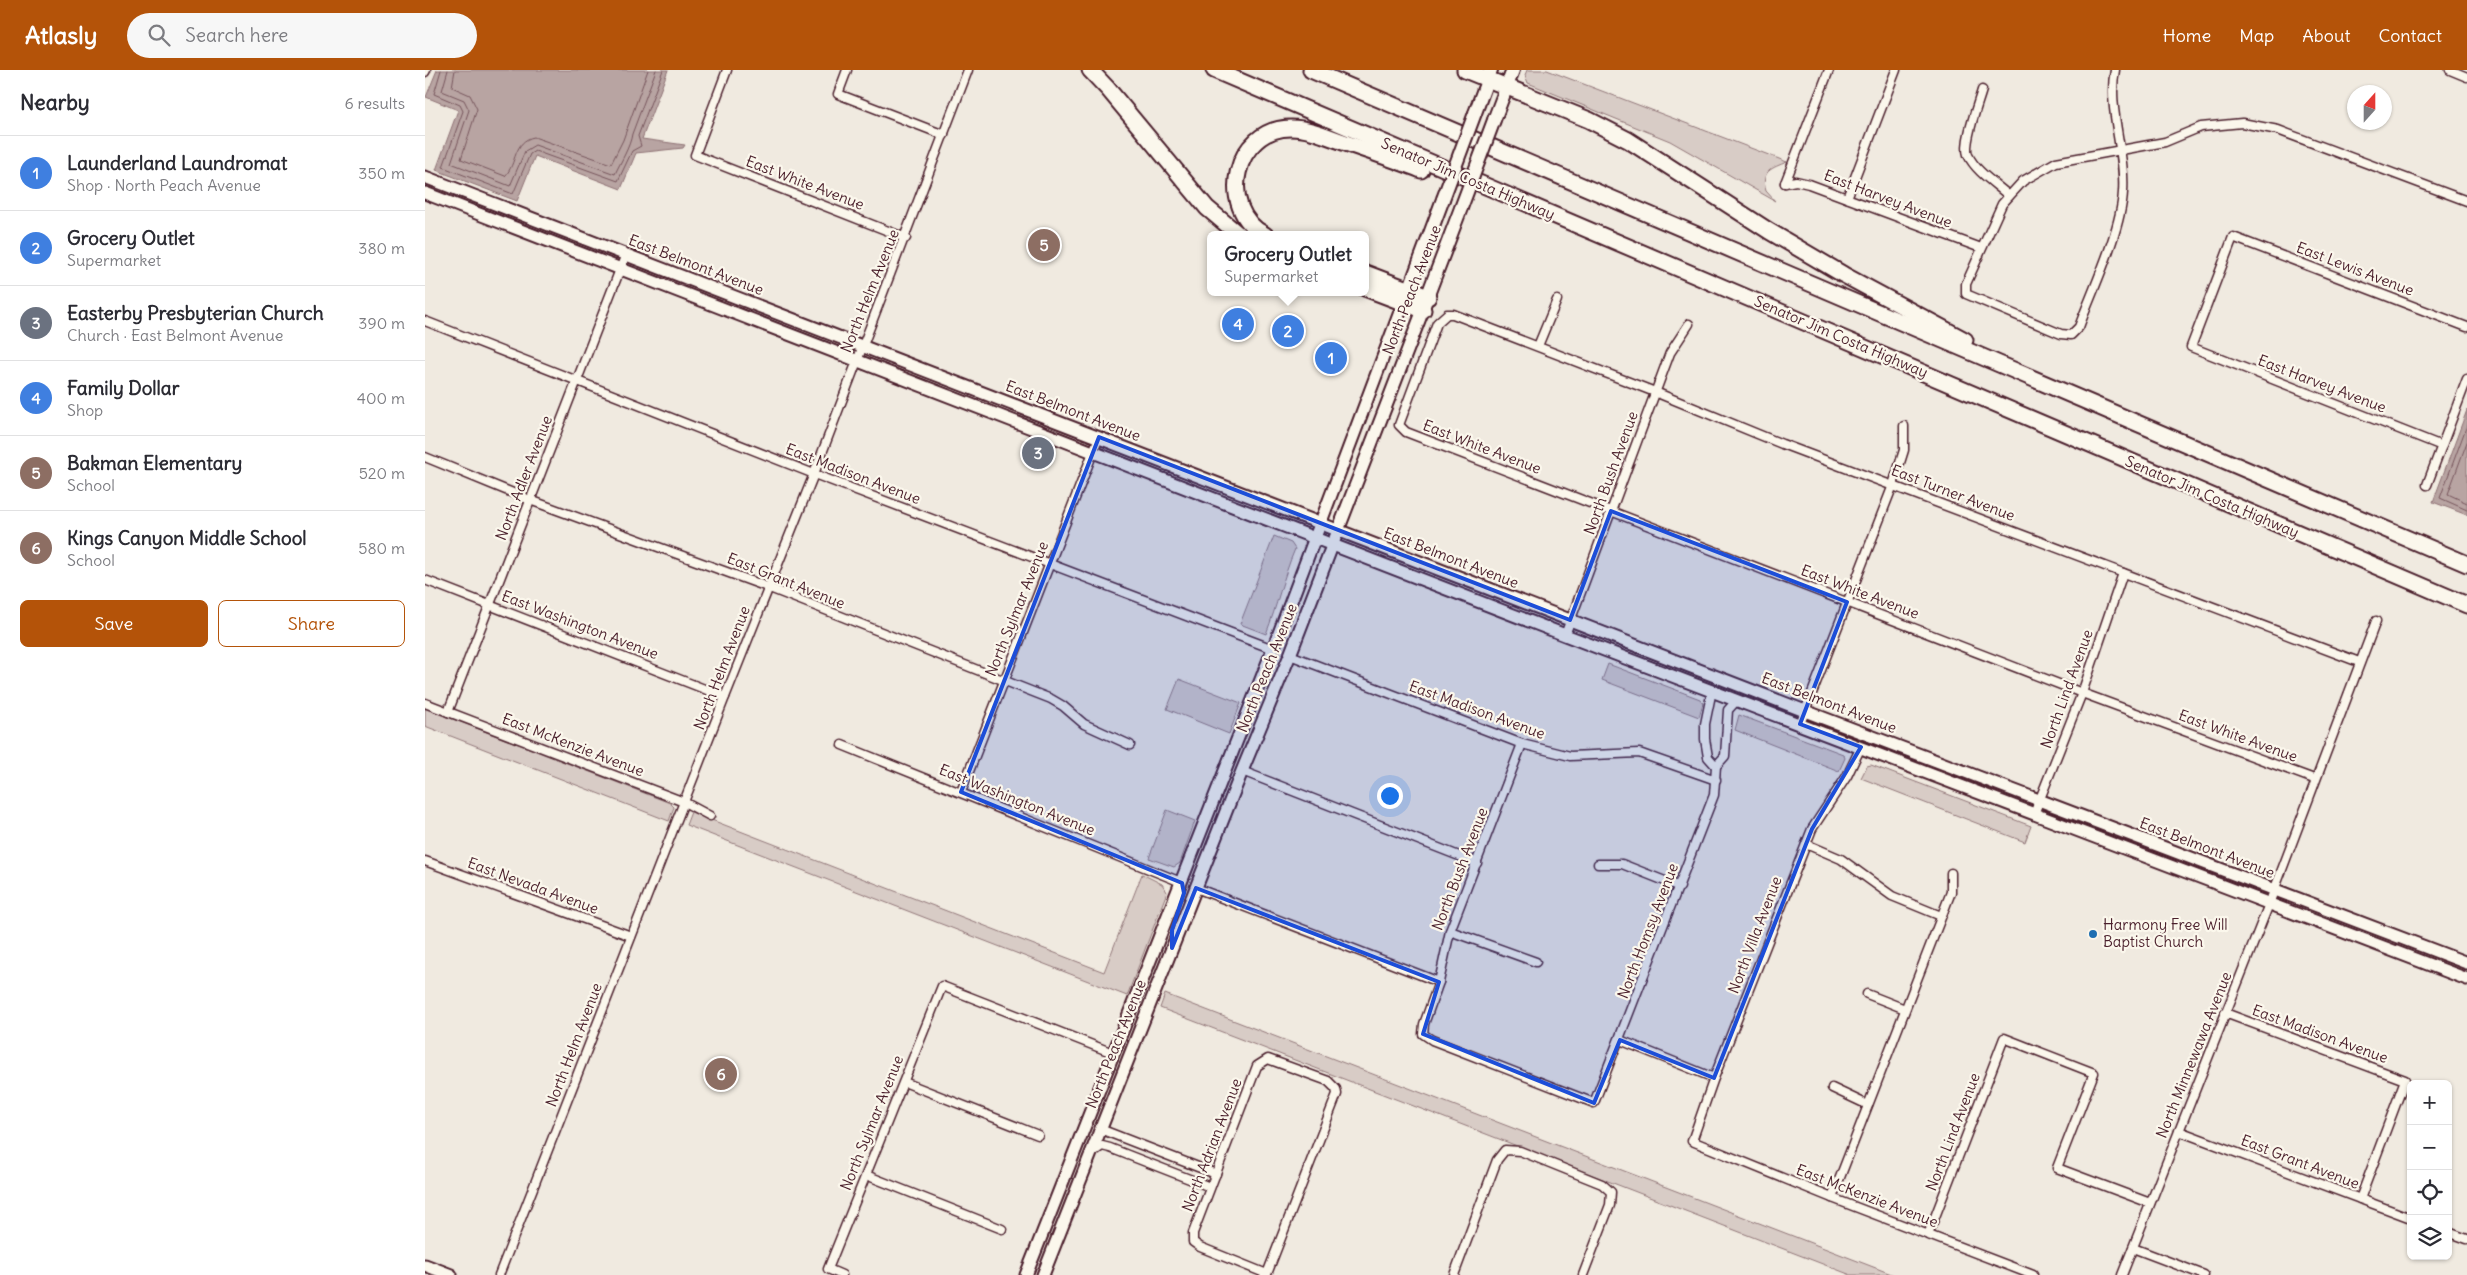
<!DOCTYPE html>
<html lang="en">
<head>
<meta charset="utf-8">
<style>
  :root { --surface:#fff; --page:#f7f7f7; --text:#2b2b33; --muted:#7c7c81; --line:#e1e1e2; --accent:#b45309 }
  body { margin:0; font-family:Delius,sans-serif; background:var(--page); color:var(--text) }
  .controls { position:absolute; right:15px; bottom:15px; display:grid; overflow:hidden; border-radius:8px; box-shadow:0 1px 4px #0004 }
  .controls button { width:45px; height:45px; display:grid; place-items:center; padding:0; border:0; border-bottom:1px solid var(--line); background:var(--surface); color:var(--text); font:25px sans-serif }
  .compass { position:absolute; left:1922px; top:15px; width:45px; height:45px; border-radius:50%; background:var(--surface); box-shadow:0 1px 4px #0004; rotate:21deg }
  .you { position:absolute; left:964px; top:725px; width:18px; height:18px; margin:-12px; border:4px solid #fff; border-radius:50%; background:#1a73e8; box-shadow:0 0 0 8px #1a73e833 }
  .badge { display:grid; place-items:center; width:32px; height:32px; border-radius:50%; background:var(--accent); color:#fff; font-size:16px; font-weight:700 }
  .pin { position:absolute; translate:-50% -50%; border:2px solid #fff; box-shadow:0 1px 5px #0006 }
  .popup { position:absolute; left:782px; top:161px; width:162px; height:65px; box-sizing:border-box; display:grid; place-content:center; border-radius:8px; background:var(--surface); filter:drop-shadow(0 1px 4px #0005); font-size:16px; white-space:nowrap; color:var(--muted) }
  .popup b { font-size:19px; color:var(--text) }
  .popup::after { content:''; position:absolute; left:50%; top:100%; margin-left:-10px; border:10px solid transparent; border-top-color:var(--surface) }
  .list { margin:0; padding:0; list-style:none }
  h2 { display:flex; justify-content:space-between; align-items:center; height:65px; margin:0; padding:0 20px; font-size:21px }
  h2 small { font-size:16px; font-weight:400; color:var(--muted) }
  .list li { display:grid; grid-template-columns:32px 1fr auto; gap:15px; align-items:center; box-sizing:border-box; height:75px; padding:0 20px; border-top:1px solid var(--line) }
  .list b { display:block; font-size:19px; white-space:nowrap }
  .list p { margin:0; font-size:16px; white-space:nowrap; color:var(--muted) }
  .list em { font-size:16px; font-style:normal; color:var(--muted) }
  .actions { display:flex; gap:10px; padding:15px 20px }
  .actions a { flex:1; padding:11px 0; border:1px solid var(--accent); border-radius:8px; text-align:center; font-size:18px; color:var(--accent) }
  .actions .main { background:var(--accent); color:#fff }
  .icon { flex:none; width:28px; height:28px; fill:none; stroke:currentColor; stroke-width:2; stroke-linecap:round; stroke-linejoin:round }
  .map { position:relative; flex:none; width:2042px; height:1205px; overflow:hidden }
  header { display:flex; align-items:center; gap:30px; box-sizing:border-box; height:70px; padding:0 25px; background:var(--accent); color:#fff }
  header strong { font-size:24px }
  nav { display:flex; gap:28px; margin-inline-start:auto; font-size:18px }
  .search { width:350px; height:45px; background:var(--page); display:flex; align-items:center; gap:12px; box-sizing:border-box; padding:0 18px; border-radius:28px; color:var(--muted); font-size:19px }
  main { display:flex }
  aside { flex:1; background:var(--surface) }
  .map>svg:first-child { display:block }
  .green { fill:#d8ccc6; stroke:#917678 }
  .water { fill:#b8a4a2; stroke:#8c6f72 }
  .lines { fill:none; stroke-linecap:round; stroke-linejoin:round }
  .shore { stroke:#76545b; stroke-width:1 }
  .minor-casing { stroke:#4a1f2b; stroke-width:11 }
  .secondary-casing { stroke:#4a1f2b; stroke-width:15 }
  .primary-casing { stroke:#4a1f2b; stroke-width:16 }
  .motorway-casing { stroke:#4a1f2b; stroke-width:19 }
  .minor { stroke:#fbf7ec; stroke-width:8 }
  .secondary { stroke:#fbf7ec; stroke-width:11 }
  .primary { stroke:#fbf7ec; stroke-width:12 }
  .motorway { stroke:#fbf7ec; stroke-width:15 }
  .primary-bridge-casing { stroke:#4a1f2b; stroke-width:16; stroke-linecap:butt }
  .primary-bridge { stroke:#fbf7ec; stroke-width:12 }
  .marked { fill:#1d4ed8; fill-opacity:0.2; stroke:#1d4ed8; stroke-width:4; stroke-linejoin:round }
  .poi-dot { fill:#1f6fb2; stroke:#fbf7ec; stroke-width:2 }
  .labels { text-anchor:middle; stroke-width:4.5; stroke-linejoin:round; paint-order:stroke }
  .street-label { font-size:15px; fill:#4a1f2b; stroke:#fbf7ec }
  .poi-label { font-size:15px; fill:#4a1f2b; stroke:#fbf7ec; text-anchor:start }
</style>
</head>
<body>
<header>
<strong>Atlasly</strong>
<div class="search"><svg class="icon" aria-label="search" viewBox="0 0 24 24"><circle cx="10" cy="10" r="6"/><path d="M15 15l6 6"/></svg>Search here</div>
<nav><a>Home</a><a>Map</a><a>About</a><a>Contact</a></nav>
</header>
<main>
<aside>
<h2>Nearby<small>6 results</small></h2>
<ul class="list">
<li><span class="badge" style="background:#3f7fe0">1</span><div><b>Launderland Laundromat</b><p>Shop · North Peach Avenue</p></div><em>350 m</em></li>
<li><span class="badge" style="background:#3f7fe0">2</span><div><b>Grocery Outlet</b><p>Supermarket</p></div><em>380 m</em></li>
<li><span class="badge" style="background:#6b7280">3</span><div><b>Easterby Presbyterian Church</b><p>Church · East Belmont Avenue</p></div><em>390 m</em></li>
<li><span class="badge" style="background:#3f7fe0">4</span><div><b>Family Dollar</b><p>Shop</p></div><em>400 m</em></li>
<li><span class="badge" style="background:#8d6e63">5</span><div><b>Bakman Elementary</b><p>School</p></div><em>520 m</em></li>
<li><span class="badge" style="background:#8d6e63">6</span><div><b>Kings Canyon Middle School</b><p>School</p></div><em>580 m</em></li>
</ul>
<div class="actions"><a class="main">Save</a><a>Share</a></div>
</aside>
<div class="map">
<svg width="2042" height="1205" viewBox="0 0 2042 1205">
  <rect width="100%" height="100%" fill="#f0eae0"/>
  <filter id="ink" filterUnits="userSpaceOnUse"><feTurbulence type="fractalNoise" baseFrequency=".02" numOctaves="2"/><feDisplacementMap in="SourceGraphic" scale="10" xChannelSelector="R" yChannelSelector="G"/><feConvolveMatrix kernelMatrix="1 2 1 2 8 2 1 2 1" color-interpolation-filters="sRGB"/></filter>
  <g filter="url(#ink)">
    <!-- green -->
    <g class="green">
      <path d="M1102 0H1122L1362 92C1347 98 1335 101 1341 121L1350 131 1245 71 1103 13 1100 5Z"/>
      <path d="M849 466 866 473 870 479C858 507 852 536 841 564L815 554Z"/>
      <path d="M1183 594 1275 629 1278 633 1274 647 1177 610Z"/>
      <path d="M754 609 816 633 804 664 742 639Z"/>
      <path d="M0 638 245 733 249 737 244 751 0 656Z"/>
      <path d="M1314 645 1418 684 1420 688 1414 701 1310 660Z"/>
      <path d="M1446 695 1606 756 1600 772 1436 708 1442 696Z"/>
      <path d="M742 740 770 751 755 793 749 797 724 788Z"/>
      <path d="M266 742 679 902 717 804 737 814 742 822 702 926 261 755Z"/>
      <path d="M740 924 1469 1205H1426L735 938Z"/>
    </g>
    <!-- water -->
    <g class="water">
      <path d="M12 0H243L217 69 260 75 258 78 211 83 196 119 110 86 92 131 11 100 33 40 1 27Z"/>
      <path d="M2042 340V445L2008 432Z"/>
    </g>
    <g class="lines">
      <!-- shore -->
      <g class="shore">
        <path d="M16 0 9 24 35 35 38 41 18 97 88 124 105 84 110 81 193 111 207 81 216 76 213 66 238 0"/>
        <path d="M23 0 17 21 39 30 44 40 26 93 85 116 100 81 110 75 190 104C196 91 205 77 207 64L231 0"/>
        <path d="M30 0 27 17 45 25 52 39 36 89 80 106C92 94 88 71 109 67L186 94 198 70 223 0"/>
        <path d="M2042 355 2015 428 2042 440"/>
        <path d="M2042 372 2023 424 2042 433"/>
      </g>
      <!-- minor casing -->
      <g class="minor-casing">
        <g id="minor">
          <path d="M302 0 270 85 481 168"/>
          <path d="M422 0 413 24 519 65"/>
          <path d="M1690 0C1682 38 1701 83 1698 122 1696 161 1668 219 1654 257L1646 265 1636 264 1541 224V214L1577 134 1598 111 1631 92 1740 72 1776 57 1817 53 1853 60 2042 131"/>
          <path d="M2025 0 2042 7"/>
          <path d="M0 2 1 0"/>
          <path d="M1557 20C1553 34 1538 73 1543 85 1551 102 1571 114 1584 126"/>
          <path d="M1360 113 1371 111 1384 114 1556 178"/>
          <path d="M1360 113 1404 0"/>
          <path d="M1422 128 1471 0"/>
          <path d="M0 251 389 404 848 579"/>
          <path d="M1113 276 1132 230"/>
          <path d="M2017 376 1766 277 1808 167 2042 257"/>
          <path d="M0 387 105 430 337 515 626 629 638 636 659 654 705 675"/>
          <path d="M2002 415 2042 309"/>
          <path d="M0 510 300 627"/>
          <path d="M1140 565 1245 283 1264 254"/>
          <path d="M865 585 1097 674 1145 686 1214 683 1291 710"/>
          <path d="M1284 619 1286 625 1280 654V669L1283 687 1291 696"/>
          <path d="M0 633 259 732 285 746"/>
          <path d="M23 642 201 184"/>
          <path d="M1375 654 1468 415 1479 380V356"/>
          <path d="M1097 674 1025 861 1014 912 999 954 998 964 1007 970 1169 1033 1289 725 1291 696 1300 686 1303 640 1312 630"/>
          <path d="M417 675 756 812"/>
          <path d="M1436 677 1422 706 1387 759 1289 1008 1267 1071 1407 1128 1608 1205"/>
          <path d="M817 701 1052 793"/>
          <path d="M1889 709 1657 623 981 362 974 355 1012 253 1022 244H1028L1230 322 1357 374 1934 592"/>
          <path d="M536 722 674 367"/>
          <path d="M1609 744 1657 623 1698 503"/>
          <path d="M1381 774 1416 789 1467 826 1516 846"/>
          <path d="M0 791 206 866"/>
          <path d="M1173 794H1197L1255 817"/>
          <path d="M771 818 1014 912"/>
          <path d="M1025 861 1111 892"/>
          <path d="M1442 924 1480 939"/>
          <path d="M1800 943 1980 1010 1935 1129"/>
          <path d="M1195 970 1289 1008"/>
          <path d="M843 989 903 1011 911 1019 912 1024 842 1204 775 1177 768 1172V1163L832 996Z"/>
          <path d="M479 1012 613 1065"/>
          <path d="M1407 1018 1443 1035"/>
          <path d="M675 1059 791 1104"/>
          <path d="M1754 1061 1986 1148"/>
          <path d="M667 1083 677 1076 685 1078 785 1117"/>
          <path d="M441 1105 577 1159"/>
          <path d="M1407 1128 1526 822V803"/>
          <path d="M2023 1162 2042 1169"/>
          <path d="M1503 1165 1579 968 1669 1003 1632 1098 1725 1133"/>
          <path d="M1708 1178 1779 1205"/>
          <path d="M74 1205 300 627 389 404 543 0"/>
          <path d="M417 1205 403 1199 517 916 688 983"/>
          <path d="M1029 1205 1072 1090 1080 1080 1095 1081 1177 1114 1186 1122 1185 1135 1158 1205"/>
          <path d="M1697 1205 1844 834 1951 551"/>
        </g>
      </g>
      <!-- secondary casing -->
      <g class="secondary-casing">
        <g id="secondary">
          <path d="M0 107 1380 641 2042 893"/>
          <path d="M0 123 1140 565 2042 909"/>
          <path d="M0 1195 26 1205"/>
          <path d="M601 1205 848 579 981 226"/>
          <path d="M618 1205 817 701 865 585 998 240"/>
        </g>
      </g>
      <!-- primary casing -->
      <g class="primary-casing">
        <g id="primary">
          <path d="M1050 43 1066 0"/>
          <path d="M1069 50 1088 0"/>
          <path d="M984 220 1018 129"/>
          <path d="M999 235 1036 138"/>
        </g>
      </g>
      <!-- motorway casing -->
      <g class="motorway-casing">
        <g id="motorway">
          <path d="M665 0 683 19 782 138 814 165"/>
          <path d="M789 0 2042 535"/>
          <path d="M886 0 2042 494"/>
          <path d="M1040 0 1164 50 1203 70 1344 161 1419 205 1540 270"/>
          <path d="M840 165C791 139 809 58 866 58 885 58 903 67 921 73 946 82 971 90 996 100"/>
          <path d="M940 203 1003 227"/>
          <path d="M940 218 998 240"/>
        </g>
      </g>
      <!-- minor -->
      <use href="#minor" class="minor"/>
      <!-- secondary -->
      <use href="#secondary" class="secondary"/>
      <!-- primary -->
      <use href="#primary" class="primary"/>
      <!-- motorway -->
      <use href="#motorway" class="motorway"/>
      <!-- primary-bridge casing -->
      <g class="primary-bridge-casing">
        <g id="primary-bridge">
          <path d="M1018 129 1050 43"/>
          <path d="M1036 138 1069 50"/>
        </g>
      </g>
      <!-- primary-bridge -->
      <use href="#primary-bridge" class="primary-bridge"/>
    </g>
  </g>
  <!-- marked area -->
  <path class="marked" d="M674 367 1145 550 1186 441 1422 532 1375 654 1436 677 1387 759 1289 1008 1195 970 1169 1033 998 964 1014 912 771 818 747 878V860L759 823 757 813 536 722Z"/>
  <!-- markers -->
  <circle class="poi-dot" cx="1668" cy="864" r="5"/>
  <g class="labels">
    <!-- street labels -->
    <g class="street-label">
      <text transform="translate(1043 109) rotate(23)" y="5">Senator Jim Costa Highway</text>
      <text transform="translate(380 113) rotate(21)" y="5">East White Avenue</text>
      <text transform="translate(1463 129) rotate(21)" y="5">East Harvey Avenue</text>
      <text transform="translate(271 195) rotate(21)" y="5">East Belmont Avenue</text>
      <text transform="translate(1930 199) rotate(21)" y="5">East Lewis Avenue</text>
      <text transform="translate(987 220) rotate(-69)" y="5">North Peach Avenue</text>
      <text transform="translate(445 221) rotate(-68)" y="5">North Helm Avenue</text>
      <text transform="translate(1416 267) rotate(23)" y="5">Senator Jim Costa Highway</text>
      <text transform="translate(1897 314) rotate(21)" y="5">East Harvey Avenue</text>
      <text transform="translate(648 341) rotate(21)" y="5">East Belmont Avenue</text>
      <text transform="translate(1057 377) rotate(21)" y="5">East White Avenue</text>
      <text transform="translate(1186 403) rotate(-70)" y="5">North Bush Avenue</text>
      <text transform="translate(428 404) rotate(21)" y="5">East Madison Avenue</text>
      <text transform="translate(99 408) rotate(-69)" y="5">North Adler Avenue</text>
      <text transform="translate(1528 423) rotate(21)" y="5">East Turner Avenue</text>
      <text transform="translate(1787 427) rotate(23)" y="5">Senator Jim Costa Highway</text>
      <text transform="translate(1026 488) rotate(21)" y="5">East Belmont Avenue</text>
      <text transform="translate(361 511) rotate(22)" y="5">East Grant Avenue</text>
      <text transform="translate(1435 522) rotate(21)" y="5">East White Avenue</text>
      <text transform="translate(592 539) rotate(-68)" y="5">North Sylmar Avenue</text>
      <text transform="translate(155 555) rotate(21)" y="5">East Washington Avenue</text>
      <text transform="translate(297 598) rotate(-69)" y="5">North Helm Avenue</text>
      <text transform="translate(842 598) rotate(-68)" y="5">North Peach Avenue</text>
      <text transform="translate(1642 619) rotate(-70)" y="5">North Lind Avenue</text>
      <text transform="translate(1404 633) rotate(21)" y="5">East Belmont Avenue</text>
      <text transform="translate(1052 640) rotate(20)" y="5">East Madison Avenue</text>
      <text transform="translate(1813 666) rotate(20)" y="5">East White Avenue</text>
      <text transform="translate(148 675) rotate(21)" y="5">East McKenzie Avenue</text>
      <text transform="translate(592 730) rotate(22)" y="5">East Washington Avenue</text>
      <text transform="translate(1782 778) rotate(21)" y="5">East Belmont Avenue</text>
      <text transform="translate(1035 799) rotate(-69)" y="5">North Bush Avenue</text>
      <text transform="translate(108 816) rotate(20)" y="5">East Nevada Avenue</text>
      <text transform="translate(1223 861) rotate(-69)" y="5">North Homsy Avenue</text>
      <text transform="translate(1330 865) rotate(-69)" y="5">North Villa Avenue</text>
      <text transform="translate(1895 964) rotate(20)" y="5">East Madison Avenue</text>
      <text transform="translate(691 974) rotate(-68)" y="5">North Peach Avenue</text>
      <text transform="translate(149 975) rotate(-69)" y="5">North Helm Avenue</text>
      <text transform="translate(1769 985) rotate(-68)" y="5">North Minnewawa Avenue</text>
      <text transform="translate(447 1053) rotate(-68)" y="5">North Sylmar Avenue</text>
      <text transform="translate(1528 1062) rotate(-69)" y="5">North Lind Avenue</text>
      <text transform="translate(787 1075) rotate(-69)" y="5">North Adrian Avenue</text>
      <text transform="translate(1875 1092) rotate(21)" y="5">East Grant Avenue</text>
      <text transform="translate(1442 1126) rotate(21)" y="5">East McKenzie Avenue</text>
    </g>
    <!-- poi labels -->
    <g class="poi-label">
      <text x="1678" y="860">Harmony Free Will<tspan x="1678" dy="17">Baptist Church</tspan></text>
    </g>
  </g>
</svg>
<div class="controls">
<button>+</button>
<button>−</button>
<button><svg class="icon" aria-label="locate" viewBox="0 0 24 24"><circle cx="12" cy="12" r="6"/><path d="M12 2v4M12 18v4M2 12h4M18 12h4"/></svg></button>
<button><svg class="icon" aria-label="layers" viewBox="0 0 24 24"><path d="M12 4l9 5-9 5-9-5zM3 14l9 5 9-5"/></svg></button>
</div>
<svg class="compass" viewBox="-18 -18 36 36"><path d="M0-13l5 13h-10z" fill="#e53935"/><path d="M0 13l5-13h-10z" fill="#7c7c81"/></svg>
<div class="you"></div>
<div class="pin badge" style="left:906px;top:288px;background:#3f7fe0">1</div>
<div class="pin badge" style="left:863px;top:261px;background:#3f7fe0">2</div>
<div class="popup"><b>Grocery Outlet</b>Supermarket</div>
<div class="pin badge" style="left:613px;top:383px;background:#6b7280">3</div>
<div class="pin badge" style="left:813px;top:254px;background:#3f7fe0">4</div>
<div class="pin badge" style="left:619px;top:175px;background:#8d6e63">5</div>
<div class="pin badge" style="left:296px;top:1004px;background:#8d6e63">6</div>
</div>
</main>
</body>
</html>
